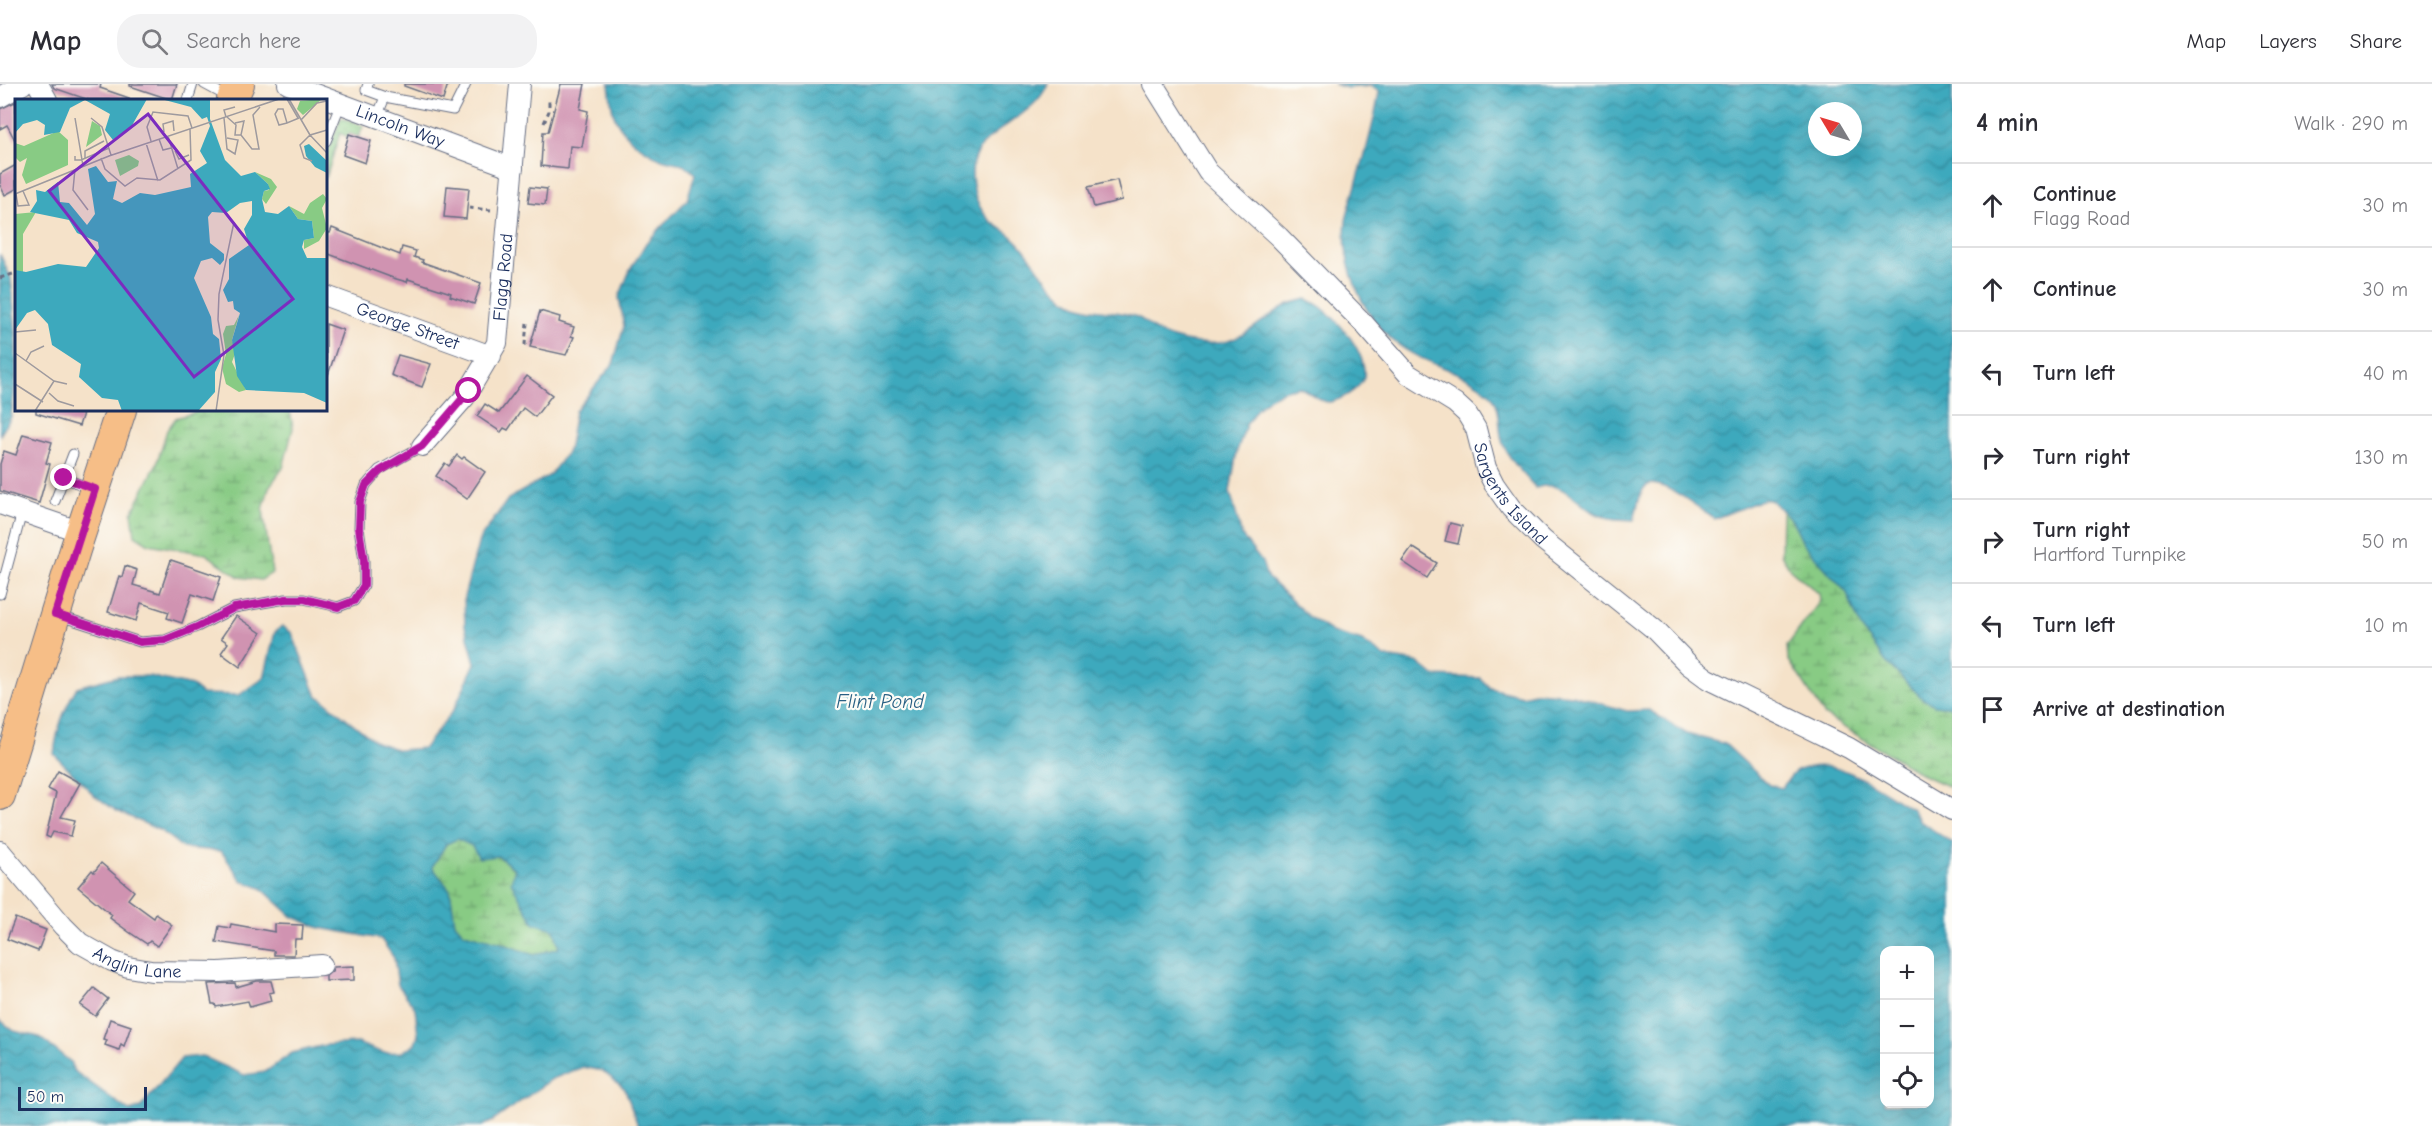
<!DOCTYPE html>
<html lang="en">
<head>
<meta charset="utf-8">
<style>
  :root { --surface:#fff; --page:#f2f2f3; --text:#2b2b33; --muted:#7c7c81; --line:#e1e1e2 }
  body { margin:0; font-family:"Comic Neue",sans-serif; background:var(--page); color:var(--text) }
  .controls { position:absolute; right:18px; bottom:18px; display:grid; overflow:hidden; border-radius:12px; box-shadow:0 6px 24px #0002 }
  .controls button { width:54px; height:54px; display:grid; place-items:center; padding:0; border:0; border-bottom:2px solid var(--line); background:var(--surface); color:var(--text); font:30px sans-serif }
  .compass { position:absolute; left:1808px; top:18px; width:54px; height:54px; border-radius:50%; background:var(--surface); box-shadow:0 6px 24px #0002; rotate:308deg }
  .scale { position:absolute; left:18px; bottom:15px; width:129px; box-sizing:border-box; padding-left:6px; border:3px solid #1b2f5e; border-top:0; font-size:16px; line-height:21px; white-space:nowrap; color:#1b2f5e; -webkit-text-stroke:4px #fdfcf7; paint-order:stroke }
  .stop { position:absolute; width:18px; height:18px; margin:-14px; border:4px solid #b5179e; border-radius:50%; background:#fff }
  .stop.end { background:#b5179e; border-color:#fff; box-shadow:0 2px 6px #0008 }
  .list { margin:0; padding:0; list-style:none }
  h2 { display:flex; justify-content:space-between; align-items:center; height:78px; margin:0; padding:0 24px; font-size:26px }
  h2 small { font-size:20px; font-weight:400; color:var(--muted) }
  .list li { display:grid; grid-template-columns:39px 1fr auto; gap:18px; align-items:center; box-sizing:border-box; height:84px; padding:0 24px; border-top:2px solid var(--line) }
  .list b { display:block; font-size:22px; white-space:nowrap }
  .list p { margin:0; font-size:20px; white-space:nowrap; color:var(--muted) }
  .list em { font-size:20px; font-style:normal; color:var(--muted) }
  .icon { flex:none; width:33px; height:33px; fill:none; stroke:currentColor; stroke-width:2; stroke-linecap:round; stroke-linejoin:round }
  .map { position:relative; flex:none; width:1952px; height:1042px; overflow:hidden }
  header { display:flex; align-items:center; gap:36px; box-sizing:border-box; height:84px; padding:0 30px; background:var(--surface); border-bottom:2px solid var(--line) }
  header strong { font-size:28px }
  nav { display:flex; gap:33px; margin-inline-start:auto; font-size:21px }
  .search { width:420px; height:54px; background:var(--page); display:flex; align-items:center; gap:15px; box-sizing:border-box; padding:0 21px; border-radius:24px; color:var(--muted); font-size:22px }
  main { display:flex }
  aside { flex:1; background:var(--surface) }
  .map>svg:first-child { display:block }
  .green { fill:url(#green-dots); stroke:#527d71; stroke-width:1.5 }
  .wetland { fill:url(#wetland-marsh); stroke:#527d71; stroke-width:1.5 }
  .water { fill:url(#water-waves); stroke:#2c6c8e; stroke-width:1.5; fill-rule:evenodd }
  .building { fill:#d093b1 }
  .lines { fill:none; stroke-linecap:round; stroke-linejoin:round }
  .service-casing { stroke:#676e83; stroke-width:11 }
  .minor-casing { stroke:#676e83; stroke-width:22 }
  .primary-casing { stroke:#676e83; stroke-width:32 }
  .path { stroke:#676e83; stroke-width:3; stroke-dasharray:4.5 4.5; stroke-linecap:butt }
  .service { stroke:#fff; stroke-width:9 }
  .minor { stroke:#fff; stroke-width:20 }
  .primary { stroke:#f6be87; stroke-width:30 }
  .route { stroke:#b5179e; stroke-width:8 }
  .labels { text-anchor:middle; stroke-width:4.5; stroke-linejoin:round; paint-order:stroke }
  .street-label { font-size:18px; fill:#1b2f5e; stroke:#fdfcf7 }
  .water-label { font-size:20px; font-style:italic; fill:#296084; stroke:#fdfcf7 }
  .inset-road { fill:none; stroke:#9e9a9e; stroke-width:1.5 }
  .view { fill:#7b2cbf; fill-opacity:0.15; stroke:#7b2cbf; stroke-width:3 }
  .inset-edge { fill:none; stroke:#1b2f5e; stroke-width:3 }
</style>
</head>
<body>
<header>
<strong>Map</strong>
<div class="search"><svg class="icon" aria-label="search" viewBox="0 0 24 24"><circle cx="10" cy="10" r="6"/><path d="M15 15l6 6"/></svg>Search here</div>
<nav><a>Map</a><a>Layers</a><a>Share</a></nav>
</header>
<main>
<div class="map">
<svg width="1952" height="1042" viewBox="0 0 1952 1042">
  <defs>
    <pattern id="green-dots" width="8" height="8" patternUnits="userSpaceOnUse" patternTransform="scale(1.5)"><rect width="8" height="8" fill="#88cb84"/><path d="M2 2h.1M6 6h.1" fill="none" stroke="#6ea56f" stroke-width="1.8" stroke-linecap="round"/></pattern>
    <pattern id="wetland-marsh" width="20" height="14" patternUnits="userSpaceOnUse" patternTransform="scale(1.5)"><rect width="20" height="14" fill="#88cb84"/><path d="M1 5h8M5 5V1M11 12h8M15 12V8" fill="none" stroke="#6ea56f"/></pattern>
    <pattern id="water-waves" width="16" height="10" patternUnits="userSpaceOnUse" patternTransform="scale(1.5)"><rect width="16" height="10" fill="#3da9bd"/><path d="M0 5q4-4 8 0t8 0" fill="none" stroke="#328a9d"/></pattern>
  </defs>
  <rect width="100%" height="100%" fill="#fdfcf7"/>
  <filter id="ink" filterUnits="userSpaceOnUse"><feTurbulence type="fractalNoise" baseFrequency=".0167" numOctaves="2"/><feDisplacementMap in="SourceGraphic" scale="12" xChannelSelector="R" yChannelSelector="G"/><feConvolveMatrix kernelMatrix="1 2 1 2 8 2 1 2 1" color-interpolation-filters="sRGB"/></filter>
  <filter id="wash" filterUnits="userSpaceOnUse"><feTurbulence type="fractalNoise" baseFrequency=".008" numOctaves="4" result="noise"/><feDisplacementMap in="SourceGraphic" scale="24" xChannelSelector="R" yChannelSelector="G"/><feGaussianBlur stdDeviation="1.35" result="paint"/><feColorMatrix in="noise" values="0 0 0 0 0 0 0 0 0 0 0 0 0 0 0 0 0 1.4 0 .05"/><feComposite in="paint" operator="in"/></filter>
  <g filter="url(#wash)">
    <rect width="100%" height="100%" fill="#f5e2c9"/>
    <!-- green -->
    <path class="green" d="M341 34 363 42 359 53 349 50 348 53 340 49 326 94V72Z"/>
    <!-- wetland -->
    <g class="wetland">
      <path d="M204 326 290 327 293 344 283 384 269 403 263 426 272 489 261 496 239 493 206 470 149 460 135 451 132 429 157 379 167 346 176 334Z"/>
      <path d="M1782 427 1792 436 1803 459 1847 509 1861 544 1886 578 1923 615 1935 621 1952 623V704L1925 692 1825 632 1788 575 1787 562 1820 517 1819 510 1790 485 1781 470Z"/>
      <path d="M457 755 498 772 515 786 554 845 559 864 534 871 498 858 464 849 455 839 450 806 432 783 446 760Z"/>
    </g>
    <!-- water -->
    <g class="water">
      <path d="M609 0H1048C1032 37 978 46 973 80 970 97 975 119 986 132 993 141 1006 146 1014 154 1035 173 1045 203 1071 218 1091 229 1117 225 1137 233 1145 236 1149 243 1156 247 1171 256 1200 261 1218 259 1246 256 1264 232 1289 220 1294 218 1300 217 1306 215 1329 222 1368 267 1364 293 1363 299 1357 303 1353 307 1347 312 1335 318 1328 318 1317 317 1309 307 1299 303L1285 306 1269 314 1255 327 1246 341 1237 367 1230 407 1242 452 1262 478 1267 493 1310 534 1332 548 1362 557 1385 573 1417 578 1434 592 1480 594 1490 604 1522 612 1538 608 1572 611 1627 627 1649 626 1687 650 1725 660 1769 701 1782 704C1786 699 1791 690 1797 687 1837 669 1880 706 1912 725L1920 737 1952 759V1042H638L625 1005 603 987 583 983 552 995 493 1037 483 1042H0V936L14 947 39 953 72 979 73 986 129 1027 140 1024 182 974 202 972 244 991 265 988 292 969 325 961 357 959 384 969 402 968 415 960 418 951 415 924 398 901 394 874 381 855 320 844 293 833 261 804 242 797 221 767 183 764 161 747 115 726 94 711 54 670C57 644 64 625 77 603L118 592H149L192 602 202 610 239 611 264 594 275 548 282 542 292 549 316 610 376 658 399 666 424 664 454 625 475 579 465 542 464 513 479 456 508 415 550 391 568 367 575 327 613 280 624 242 619 213 630 186 646 159 687 116 695 90C679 75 679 81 662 75 643 67 619 50 613 28 611 19 610 9 609 0ZM457 755 472 762 479 774 498 772 515 785 511 798 534 839 554 845 559 864 534 871 498 858 464 849 455 839 450 806 432 783 446 760ZM1930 866V1020H1884V866Z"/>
      <path d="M1334 0H1952V623L1935 621 1923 615 1886 578 1861 544 1847 509 1803 459 1792 436 1772 417 1764 415 1714 435C1703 427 1655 388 1644 404 1638 412 1637 427 1634 436 1622 435 1609 436 1597 430 1576 420 1563 394 1536 404 1524 391 1510 377 1503 360 1497 344 1503 322 1489 309 1463 285 1423 281 1396 259 1362 233 1341 180 1346 137 1348 124 1354 110 1357 97 1366 68 1374 39 1379 8L1371 2 1347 4ZM1817 27H1853V63H1817Z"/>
      <path d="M0 170 11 194 16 249V295L11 333 0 351Z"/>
    </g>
    <g id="blocks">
      <!-- building -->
      <g class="building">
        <path d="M52 0H101L100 4 129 14 128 16H89L54 4Z"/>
        <path d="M130 0H177L172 16 130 2Z"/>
        <path d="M404 0H448L443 16 404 2Z"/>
        <path d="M561 0H585L580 25 588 27 582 63 570 62 568 85 541 82 543 48H548Z"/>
        <path d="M15 18 16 21V58L7 41 0 45V25Z"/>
        <path d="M349 50 371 57 365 79 343 71Z"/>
        <path d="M16 81V105L5 111 0 101V90Z"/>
        <path d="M1117 96 1122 116 1094 123 1088 103Z"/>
        <path d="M447 102 469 104 466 135 444 133Z"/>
        <path d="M530 103 547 105 545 121 528 119Z"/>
        <path d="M332 144 400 171 402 163 416 167 414 173 423 176 422 178 481 199 474 220 450 212 451 209 408 195 407 198 393 194 326 169V148L330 149Z"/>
        <path d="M540 227 560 233 559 238 574 243 571 252 574 253 566 271 530 263Z"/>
        <path d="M326 240 343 246 328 291H326Z"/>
        <path d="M398 271 431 280 422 303 391 291Z"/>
        <path d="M527 292 552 311 535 333 523 324 508 346 504 344 501 348 477 332 485 320 499 329Z"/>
        <path d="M36 326H84L79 342 36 329Z"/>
        <path d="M23 350 52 358 46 379 50 380 39 419 0 407V380L4 367 16 371Z"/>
        <path d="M457 371 462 375 464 373 485 388 467 415 436 392 445 379 449 382Z"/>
        <path d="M1450 439 1462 442 1458 460 1445 457Z"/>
        <path d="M1412 463 1437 479 1427 494 1402 477Z"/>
        <path d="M171 476 221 493 213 517 192 510 182 539 167 534 169 528 141 519 136 537 108 528 119 492 122 493 125 482 137 486 133 501 160 509Z"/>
        <path d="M236 532 261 549 240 583 221 569 228 559 221 554Z"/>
        <path d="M58 687 80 699 61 733 75 736 71 752 53 748 50 754 46 752 56 709 48 705Z"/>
        <path d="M101 779 134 807 128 815 154 834 156 830 172 841 157 862 150 857 147 860 129 848 110 834 112 831 78 803 92 786 94 788Z"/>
        <path d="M15 834 46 846 38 867 7 855Z"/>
        <path d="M231 840 275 848V840L303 841 302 855H295L294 871H274V867L216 858 219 842 230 844Z"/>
        <path d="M354 882V896L326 897V892L332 887 334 883Z"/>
        <path d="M257 897H271L274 908 269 909 271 917 250 923 248 917 216 923 215 920H212L208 900 235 899 236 903Z"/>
        <path d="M94 904 108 915 95 932 80 921Z"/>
        <path d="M110 935 131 942 124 962 121 960 119 966 105 961 107 956 103 955Z"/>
      </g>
    </g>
  </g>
  <g filter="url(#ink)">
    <use href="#blocks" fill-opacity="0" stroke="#676e83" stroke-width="1.5"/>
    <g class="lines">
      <!-- service casing -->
      <g class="service-casing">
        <g id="service">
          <path d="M204 0 228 13"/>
          <path d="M368 0 366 6 385 13 377 33"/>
          <path d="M385 13 453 26 466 0"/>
          <path d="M188 16 193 0"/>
          <path d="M326 57 341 19"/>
          <path d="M64 394 92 405"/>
          <path d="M55 417 73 370"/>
          <path d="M0 510 22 428"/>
          <path d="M60 532 140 558 165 556 197 543 234 524 286 515H304L338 523 354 517 364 501V477L359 444 360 418 366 401 379 386 422 362"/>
        </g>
      </g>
      <!-- minor casing -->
      <g class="minor-casing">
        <g id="minor">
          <path d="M38 0 47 16"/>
          <path id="s1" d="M288 0 513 84"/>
          <path id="s2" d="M1153 0 1208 88 1279 153 1365 241 1408 290 1455 319 1467 330 1476 345 1486 384 1494 400 1511 424 1543 456 1654 545 1689 581 1708 595 1849 664 1952 726"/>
          <path d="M0 13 23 0"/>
          <path id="s3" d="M326 212 491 272"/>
          <path id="s4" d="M422 362 465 313 497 259 520 0"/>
          <path d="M0 420 81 448"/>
          <path id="s5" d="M0 767 63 842 80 859 112 877 128 883 151 887 219 888 322 881"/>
        </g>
      </g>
      <!-- primary casing -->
      <g class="primary-casing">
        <g id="primary">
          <path d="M232 16 239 0"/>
          <path d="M0 711 75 466 121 326"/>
        </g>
      </g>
      <!-- path -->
      <g class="path">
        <path d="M544 39 549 27V15"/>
        <path d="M469 124 491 126"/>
        <path d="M0 194 16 189"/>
        <path d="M527 239 525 260 527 262"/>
      </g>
      <!-- service -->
      <use href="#service" class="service"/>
      <!-- minor -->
      <use href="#minor" class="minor"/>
      <!-- primary -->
      <use href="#primary" class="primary"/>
    </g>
  </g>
  <g class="lines" filter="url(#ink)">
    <!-- route -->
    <path class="route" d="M64 394 95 405 55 530 140 558 165 556 197 543 234 524 286 515H304L338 523 354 517 364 501V477L359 444 360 418 366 401 380 387 422 362 469 307"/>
  </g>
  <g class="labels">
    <!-- street labels -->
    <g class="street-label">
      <text dy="6" stroke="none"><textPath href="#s1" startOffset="120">Lincoln Way</textPath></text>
      <text dy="6" stroke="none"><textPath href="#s4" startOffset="194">Flagg Road</textPath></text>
      <text dy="6" stroke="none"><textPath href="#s3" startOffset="87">George Street</textPath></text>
      <text dy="6" stroke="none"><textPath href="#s2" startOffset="552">Sargents Island</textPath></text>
      <text dy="6" stroke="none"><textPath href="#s5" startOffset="184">Anglin Lane</textPath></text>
    </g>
    <!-- water labels -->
    <g class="water-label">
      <text x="880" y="624">Flint Pond</text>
    </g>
  </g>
  <!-- overview -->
  <g transform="translate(15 15)">
    <rect width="312" height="312" fill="#f5e2c9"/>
    <path d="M307 0 288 16 282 10 285 2ZM21 113 8 135V175L0 173V115Z" fill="#88cb84"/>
    <path d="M77 22 85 27 87 36 71 48ZM43 32 53 41V66L11 85 7 76 12 59 5 63 0 58V44L9 47ZM114 56 124 62 123 67 105 77 100 61ZM240 73 256 80 262 88 251 105 247 100 249 92 254 91 253 85ZM308 95 312 100 307 109 312 129 304 142 289 150V141L299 139 297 122 283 120 274 107 289 115 295 104ZM224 216 217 241 221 252 217 263 231 291 224 293 211 285 207 269 211 255 208 235 211 227 219 226Z" fill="#88cb84"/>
    <path d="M0 0H132L115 30 98 41 90 31 95 15 70 1 55 9 45 33 29 36 30 26 22 21 8 25 0 34ZM146 0H195V20L210 61 226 77 240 73 253 85 255 90 249 92 247 100 250 113 263 115 274 107 283 120 297 122 299 139 289 141 287 148 292 159H312V304L289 294 231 291 222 277 217 241 225 214 219 210 218 202 213 203 208 191 214 180V160L234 146 229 130 237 116V102L225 104 211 114 197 113 193 118 195 144 209 155V161L205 166 197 159 186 162 179 179 196 218 198 235 204 240 206 260 200 273V293L184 311 107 312 103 301 87 299 64 278 66 265 37 246 33 225 20 211 12 214 0 231V171L11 173 43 165 71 168 84 149 83 143 62 134 54 121 15 113 22 102 21 91 30 93 43 83 45 103 54 104 72 126 80 115 73 70 81 67 93 83 102 82 98 100 107 104 125 94 140 96 176 88 175 75 192 64 185 52 195 27 192 18 187 20 176 8ZM294 45 312 62V74L300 68 291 57 289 47Z" fill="#3da9bd"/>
    <path class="inset-road" d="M272 0 283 19M274 0 295 36 312 31M211 18 209 11 220 8M212 18 221 26 220 36H226L229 22 220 24M60 19 68 67M76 19 87 28 96 56M209 19 212 50 220 55 223 41 212 39M286 21 302 4 312 2M272 24 264 26 260 15 263 10H268L272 24 284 19M149 33 148 25 158 22 159 32M226 36 237 50H244L238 16 245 8M153 37 163 70M144 40 148 51 156 49M136 42 132 28 138 13 173 17 177 29M131 44 143 82M160 52 164 60 174 56M60 57V61H66L94 49M70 59V52L89 42M86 59 90 70 110 87 122 79 145 81 176 61 175 30M297 62 289 59 285 46 295 36 312 54M60 70 58 91 73 111M0 95 94 57 264 0M1 95 3 107 14 106 8 92M0 136V166M0 233 21 231M0 254 39 282 52 285M11 262 16 253 29 247M0 285 28 303M34 294 43 302 59 307M20 312 39 282M201 312 209 256 203 221 204 195 219 123"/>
    <path class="view" d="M133 15 278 200 179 278 34 92Z"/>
    <rect width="312" height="312" class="inset-edge"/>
  </g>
</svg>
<div class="controls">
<button>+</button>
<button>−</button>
<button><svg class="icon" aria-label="locate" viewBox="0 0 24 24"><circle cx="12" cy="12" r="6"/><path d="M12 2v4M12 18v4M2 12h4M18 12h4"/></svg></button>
</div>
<svg class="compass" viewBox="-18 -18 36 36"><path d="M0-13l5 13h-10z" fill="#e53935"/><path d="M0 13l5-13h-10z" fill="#7c7c81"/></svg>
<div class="scale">50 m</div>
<div class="stop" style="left:469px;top:307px"></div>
<div class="stop end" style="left:64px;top:394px"></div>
</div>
<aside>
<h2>4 min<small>Walk · 290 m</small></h2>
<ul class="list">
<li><svg class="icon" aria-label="ahead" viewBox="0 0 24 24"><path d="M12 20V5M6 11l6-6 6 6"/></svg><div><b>Continue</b><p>Flagg Road</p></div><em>30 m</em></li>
<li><svg class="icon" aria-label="ahead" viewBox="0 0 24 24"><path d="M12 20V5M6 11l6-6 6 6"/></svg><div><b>Continue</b></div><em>30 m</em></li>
<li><svg class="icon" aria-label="left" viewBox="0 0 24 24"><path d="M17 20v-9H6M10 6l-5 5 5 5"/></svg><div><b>Turn left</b></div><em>40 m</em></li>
<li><svg class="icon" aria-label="right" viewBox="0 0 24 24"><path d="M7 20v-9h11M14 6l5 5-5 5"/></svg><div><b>Turn right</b></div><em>130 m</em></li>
<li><svg class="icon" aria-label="right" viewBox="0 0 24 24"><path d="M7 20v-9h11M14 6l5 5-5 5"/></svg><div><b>Turn right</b><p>Hartford Turnpike</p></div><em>50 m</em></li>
<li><svg class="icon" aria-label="left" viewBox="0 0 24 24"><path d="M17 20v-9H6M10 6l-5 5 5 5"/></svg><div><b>Turn left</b></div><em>10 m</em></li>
<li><svg class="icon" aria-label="arrive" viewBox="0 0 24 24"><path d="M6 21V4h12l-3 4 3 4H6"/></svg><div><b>Arrive at destination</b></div></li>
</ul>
</aside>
</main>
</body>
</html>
